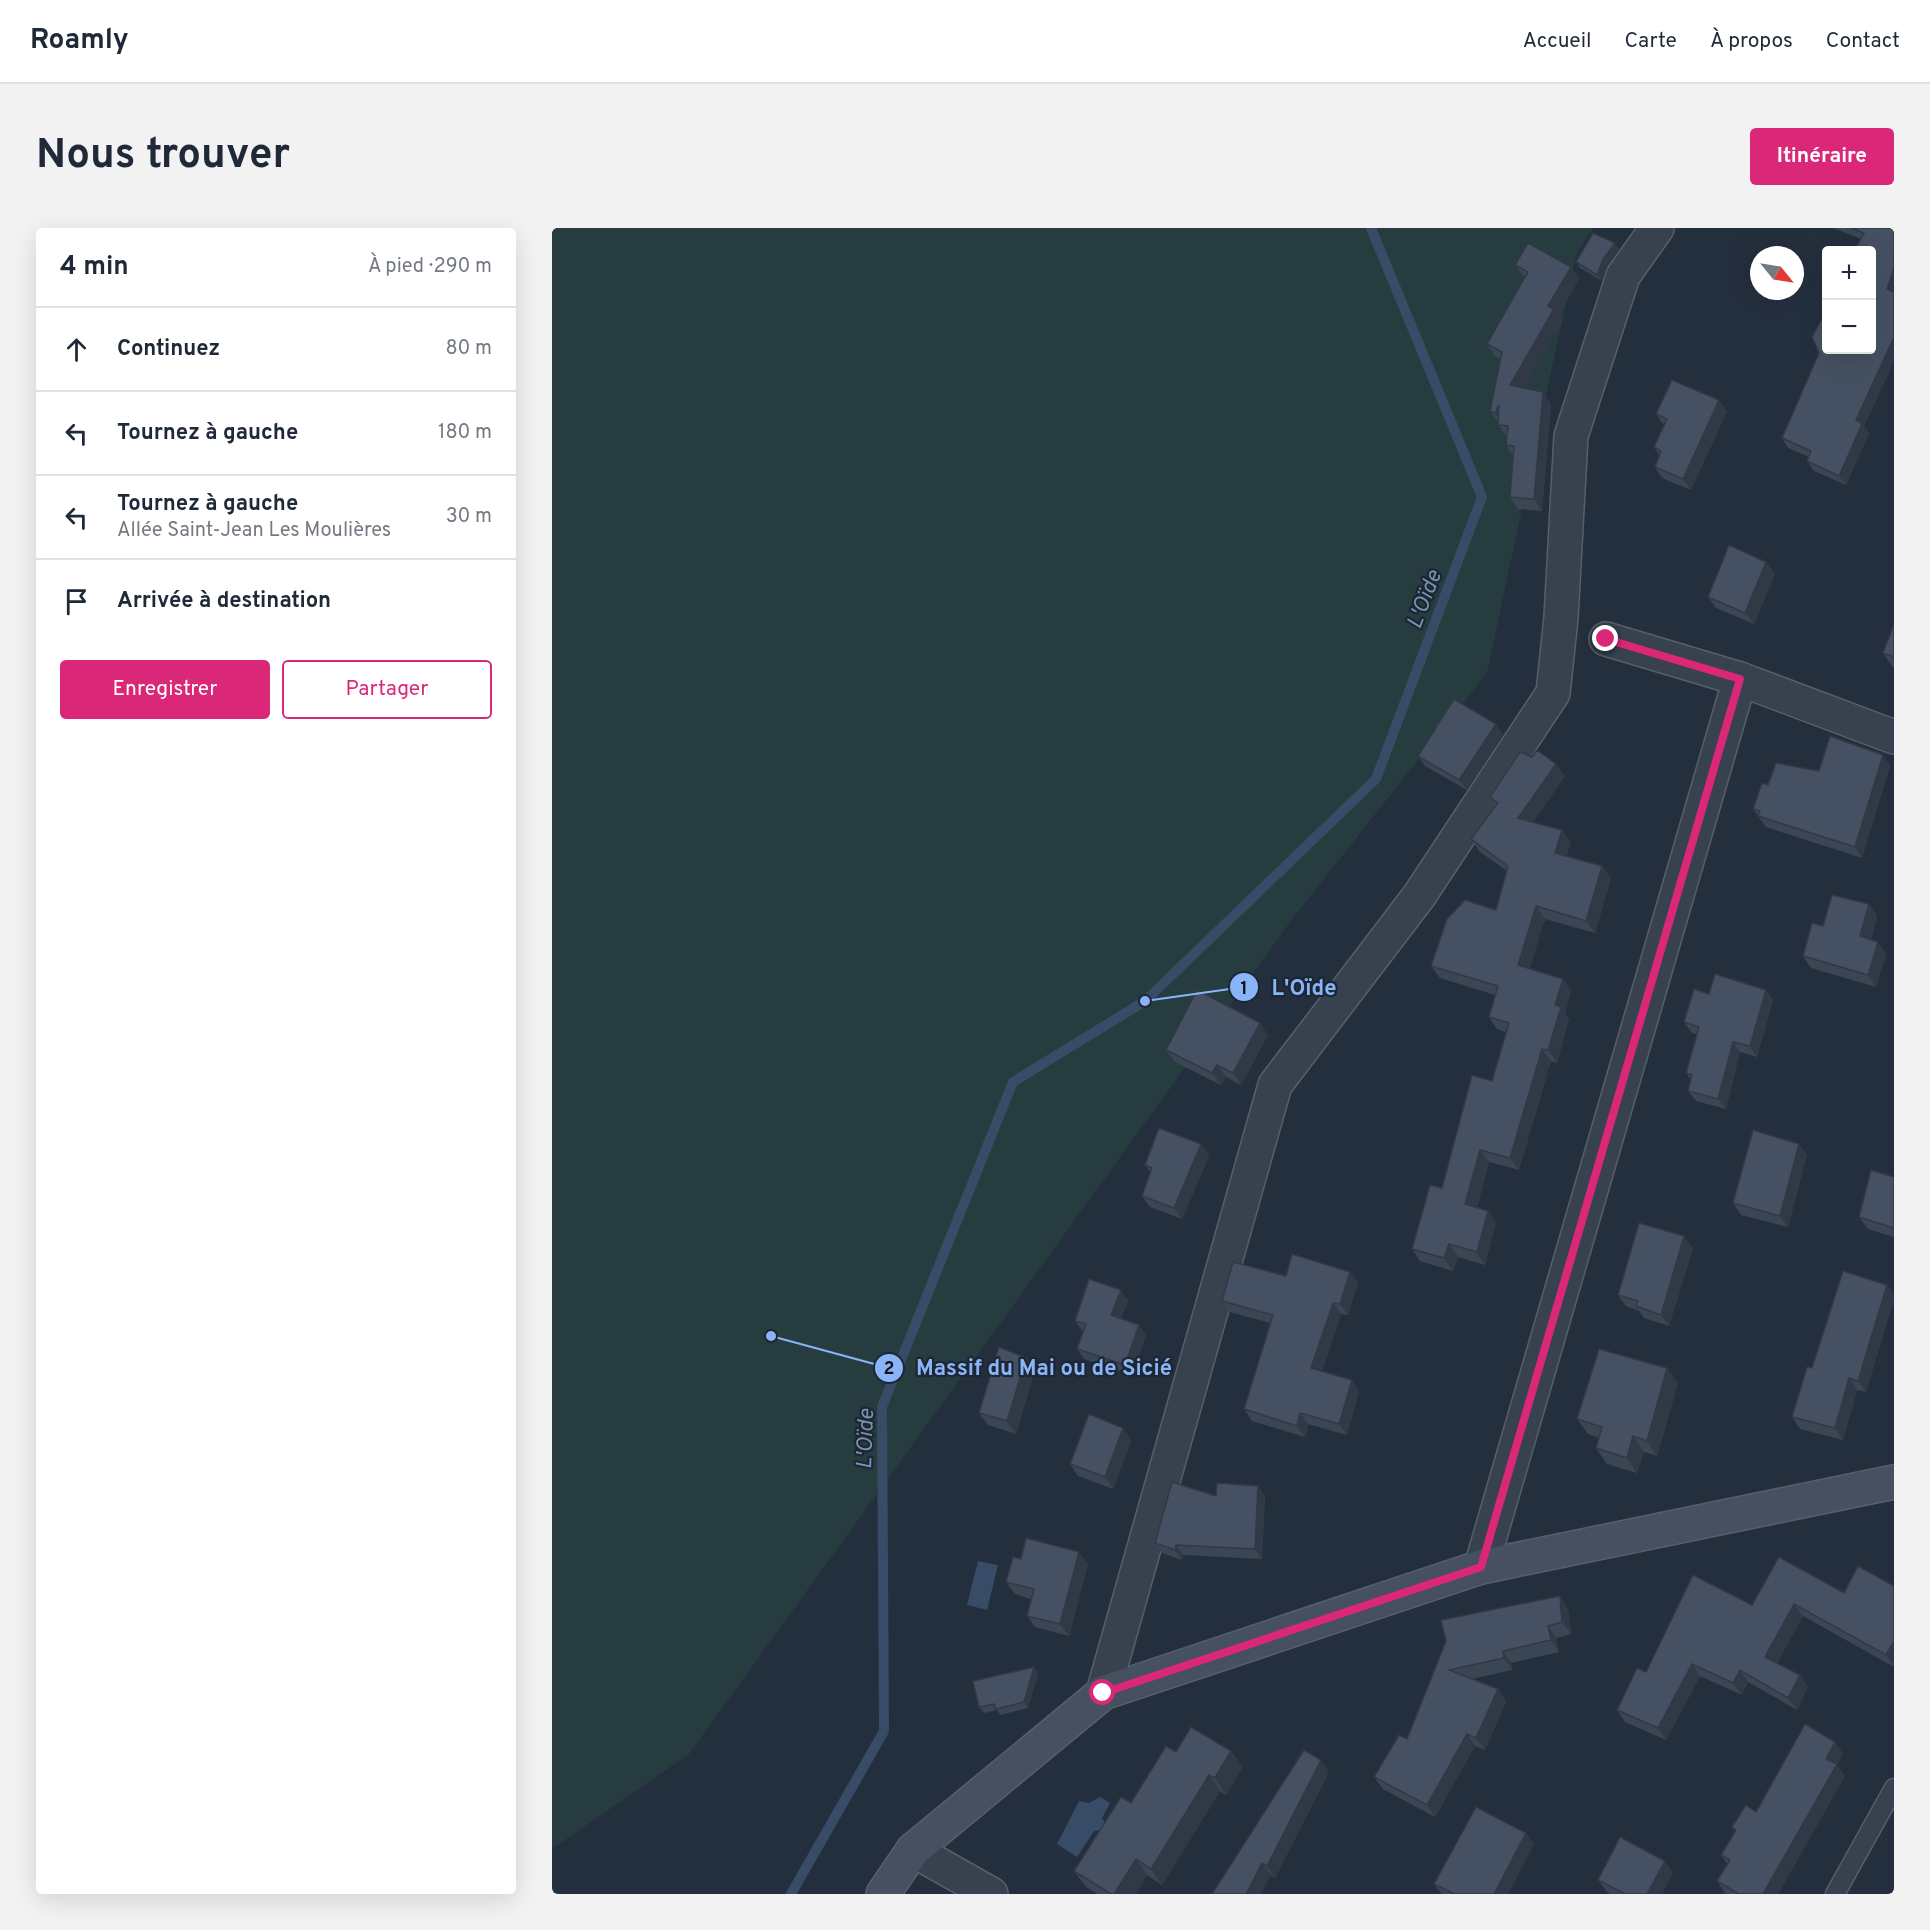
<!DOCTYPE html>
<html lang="fr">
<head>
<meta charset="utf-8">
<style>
  :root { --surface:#fff; --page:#f2f2f3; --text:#1f2937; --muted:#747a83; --line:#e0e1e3; --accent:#db2777 }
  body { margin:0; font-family:Overpass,sans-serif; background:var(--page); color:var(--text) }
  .controls { position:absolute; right:18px; top:18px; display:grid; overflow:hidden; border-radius:6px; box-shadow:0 6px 24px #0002 }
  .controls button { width:54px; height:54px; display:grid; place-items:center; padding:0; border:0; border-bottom:2px solid var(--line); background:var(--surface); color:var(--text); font:30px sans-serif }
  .compass { position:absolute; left:1198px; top:18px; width:54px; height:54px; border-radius:50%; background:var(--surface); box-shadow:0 6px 24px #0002; rotate:120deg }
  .stop { position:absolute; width:18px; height:18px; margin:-14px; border:4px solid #db2777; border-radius:50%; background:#fff }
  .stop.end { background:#db2777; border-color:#fff; box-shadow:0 2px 6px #0008 }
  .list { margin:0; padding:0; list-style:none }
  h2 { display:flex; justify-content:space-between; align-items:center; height:78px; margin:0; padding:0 24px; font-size:26px }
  h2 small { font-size:20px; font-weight:400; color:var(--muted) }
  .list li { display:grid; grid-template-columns:39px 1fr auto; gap:18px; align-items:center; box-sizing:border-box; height:84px; padding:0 24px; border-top:2px solid var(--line) }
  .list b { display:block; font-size:22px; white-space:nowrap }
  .list p { margin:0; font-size:20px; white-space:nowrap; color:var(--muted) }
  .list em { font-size:20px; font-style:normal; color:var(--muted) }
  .actions { display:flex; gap:12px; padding:18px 24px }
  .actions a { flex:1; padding:14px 0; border:2px solid var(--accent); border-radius:6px; text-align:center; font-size:21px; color:var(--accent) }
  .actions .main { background:var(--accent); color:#fff }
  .icon { flex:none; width:33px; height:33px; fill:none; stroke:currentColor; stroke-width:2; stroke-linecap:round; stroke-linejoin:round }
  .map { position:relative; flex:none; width:1342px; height:1666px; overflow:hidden; border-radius:6px }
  header { display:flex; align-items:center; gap:36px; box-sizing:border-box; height:84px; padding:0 30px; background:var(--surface); border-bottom:2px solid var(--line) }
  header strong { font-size:28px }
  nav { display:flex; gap:33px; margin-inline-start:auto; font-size:21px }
  .intro { display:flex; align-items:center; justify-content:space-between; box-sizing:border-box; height:144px; padding:0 36px }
  h1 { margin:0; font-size:42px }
  .button { padding:15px 27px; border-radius:6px; background:var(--accent); color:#fff; font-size:21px; font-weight:700 }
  main { display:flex; gap:36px; padding:0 36px }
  aside { flex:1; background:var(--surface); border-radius:6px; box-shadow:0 6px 24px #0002 }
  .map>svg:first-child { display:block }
  .green { fill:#263c3f }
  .water { fill:#394c67 }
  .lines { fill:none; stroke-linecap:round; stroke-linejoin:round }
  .stream { stroke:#394c67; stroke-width:10 }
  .lane-casing { stroke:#565f6c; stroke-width:21 }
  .street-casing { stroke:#565f6c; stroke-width:36 }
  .secondary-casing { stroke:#565f6c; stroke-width:36 }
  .lane { stroke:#38414e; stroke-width:18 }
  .street { stroke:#38414e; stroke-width:33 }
  .secondary { stroke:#465061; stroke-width:33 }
  .wall { fill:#3b4654 }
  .shaded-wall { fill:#303945 }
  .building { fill:#455162; stroke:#303945; stroke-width:1.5 }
  .route { stroke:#db2777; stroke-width:8 }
  .labels { text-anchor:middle; stroke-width:4.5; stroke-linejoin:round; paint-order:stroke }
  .water-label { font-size:22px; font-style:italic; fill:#7c92b1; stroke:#1d2633 }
  .leader { fill:none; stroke:#8ab4f8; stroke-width:2 }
  .callout-dot { fill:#8ab4f8; stroke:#1d2633; stroke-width:2 }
  .mark-label { font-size:18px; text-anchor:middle; font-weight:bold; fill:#111 }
  .callout-label { font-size:22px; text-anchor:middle; font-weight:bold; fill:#8ab4f8; stroke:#1d2633; stroke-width:4.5; stroke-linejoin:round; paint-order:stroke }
</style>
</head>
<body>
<header>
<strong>Roamly</strong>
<nav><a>Accueil</a><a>Carte</a><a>À propos</a><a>Contact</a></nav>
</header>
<div class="intro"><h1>Nous trouver</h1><a class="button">Itinéraire</a></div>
<main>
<aside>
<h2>4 min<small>À pied · 290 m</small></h2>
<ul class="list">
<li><svg class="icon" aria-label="ahead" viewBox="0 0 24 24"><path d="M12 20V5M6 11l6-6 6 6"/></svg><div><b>Continuez</b></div><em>80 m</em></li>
<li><svg class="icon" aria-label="left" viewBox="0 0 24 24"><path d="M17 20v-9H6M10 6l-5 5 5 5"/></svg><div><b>Tournez à gauche</b></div><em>180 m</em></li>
<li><svg class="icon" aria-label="left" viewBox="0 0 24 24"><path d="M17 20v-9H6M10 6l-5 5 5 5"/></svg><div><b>Tournez à gauche</b><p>Allée Saint-Jean Les Moulières</p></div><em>30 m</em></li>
<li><svg class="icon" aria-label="arrive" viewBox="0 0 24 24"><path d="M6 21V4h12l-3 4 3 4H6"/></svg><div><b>Arrivée à destination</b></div></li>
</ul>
<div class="actions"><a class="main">Enregistrer</a><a>Partager</a></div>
</aside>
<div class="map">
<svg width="1342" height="1666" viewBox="0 0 1342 1666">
  <rect width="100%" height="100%" fill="#242f3e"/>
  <!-- green -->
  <path class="green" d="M0 0H1041L1024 27 935 445 741 690 137 1526 0 1621Z"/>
  <!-- water -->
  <g class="water">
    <path d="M426 1333 446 1337 435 1382 415 1377Z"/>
    <path d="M548 1569 558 1575 550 1590 555 1596 551 1602 542 1603 525 1629 505 1616 527 1573 537 1575Z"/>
  </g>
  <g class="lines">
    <!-- stream -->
    <path class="stream" d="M239 1666 332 1503 330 1179 461 854 593 773 824 551 930 269 819 0"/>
    <!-- lane casing -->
    <g class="lane-casing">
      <path id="lane" d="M1283 1666 1342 1560"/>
    </g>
    <!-- street casing -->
    <g class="street-casing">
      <g id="street">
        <path d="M1054 411 1188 451 1342 509"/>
        <path d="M929 1339 1188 451"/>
        <path d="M551 1465 723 857 867 668 1001 465 1009 390 1019 208 1071 48 1105 0"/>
        <path d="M361 1622 439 1666"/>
      </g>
    </g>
    <!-- secondary casing -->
    <g class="secondary-casing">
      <path id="secondary" d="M331 1666 361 1622 551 1465 929 1339 1342 1254"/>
    </g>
    <!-- lane -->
    <use href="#lane" class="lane"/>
    <!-- street -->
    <use href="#street" class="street"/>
    <!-- secondary -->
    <use href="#secondary" class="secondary"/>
  </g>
  <!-- wall -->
  <g class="wall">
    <path d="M1281 0H1342V133L1312 198 1317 205 1294 257 1262 243 1255 233 1257 229 1236 220 1230 210 1267 125 1309 11Z"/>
    <path d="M1067 21 1056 37 1050 53 1028 40 1024 34Z"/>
    <path d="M963 37 1019 39 1027 51 1006 88 1010 93 972 160 999 176 990 283 966 281 958 269 961 228 954 217 955 209 946 197V194L938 183 949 131 943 128 935 116 973 50Z"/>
    <path d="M1175 183 1139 262 1110 250 1103 239 1107 227 1102 219 1112 197 1104 186Z"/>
    <path d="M1214 334 1223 346 1202 396 1164 380 1156 369Z"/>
    <path d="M1342 396V441L1331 425Z"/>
    <path d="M951 507 915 562 873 538 866 528Z"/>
    <path d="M980 529 1004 536 1013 548 981 594 1019 614 1014 629 1050 638 1059 651 1043 705 993 691 977 741 1011 751 1019 763 1013 785 1017 791 1005 835 999 833 967 942 937 934 925 979 936 983 944 995 933 1037 906 1029 901 1043 868 1033 860 1021 890 960 940 853 954 804 945 801 937 789 943 767 888 750 879 738 944 682 955 643 928 624 919 611 944 578 938 569Z"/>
    <path d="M1338 538 1310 630 1214 599 1201 581 1216 557 1267 543Z"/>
    <path d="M1317 676 1325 688 1319 712 1326 714 1334 726 1324 759 1259 740 1251 728 1271 698Z"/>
    <path d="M1214 762 1221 772 1205 829 1188 824 1174 881 1144 873 1136 863 1139 852 1134 845 1145 806 1140 805 1132 794 1157 766Z"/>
    <path d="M716 807 689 857 674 849 669 857 623 834 614 822Z"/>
    <path d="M649 916 657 928 630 991 598 979 590 968 599 945 593 937Z"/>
    <path d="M1247 916 1255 927 1236 999 1189 987 1181 975Z"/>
    <path d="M1342 949V1009L1316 1001 1307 989Z"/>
    <path d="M1141 1020 1117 1098 1092 1090 1087 1083 1074 1078 1066 1067Z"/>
    <path d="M798 1044 806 1055 796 1087 789 1086 770 1143 807 1163 795 1207 756 1196 753 1209 700 1193 692 1181 718 1095 678 1084 670 1073 734 1048Z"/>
    <path d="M1335 1057 1342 1067V1071L1314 1164 1305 1162 1291 1212 1248 1201 1240 1189 1260 1140Z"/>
    <path d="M576 1072 569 1091 587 1097 594 1107 580 1147 532 1131 525 1121 531 1104 523 1093Z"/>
    <path d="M474 1130 483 1142 464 1206 436 1197 427 1185Z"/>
    <path d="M1126 1155 1105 1228 1092 1224 1085 1245 1055 1236 1044 1220 1047 1210 1036 1206 1025 1191Z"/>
    <path d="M571 1200 579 1213 561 1261 526 1248 518 1236Z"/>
    <path d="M664 1268H713L710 1331 631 1327 630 1332 610 1325 603 1315Z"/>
    <path d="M469 1331 536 1336 517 1408 483 1399 475 1388 479 1371 463 1366 454 1354Z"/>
    <path d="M1342 1358V1439L1251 1388 1225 1435 1248 1447 1256 1459 1245 1482 1196 1454 1190 1467 1148 1448 1114 1512 1073 1494 1065 1482 1094 1444 1200 1377Z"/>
    <path d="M1016 1381 1019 1406 1004 1410 1007 1424 959 1435 960 1442 920 1451 946 1461 954 1473 933 1522 923 1518 883 1589 831 1561 822 1549 855 1511 894 1413Z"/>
    <path d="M482 1439 486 1446 476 1480 448 1487 445 1482 432 1485 427 1479Z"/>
    <path d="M1283 1514 1291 1526 1285 1537 1293 1548 1226 1666H1175L1173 1665 1165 1653 1175 1636 1169 1627 1183 1603 1180 1599 1204 1584Z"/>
    <path d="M624 1524 691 1539 674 1567 668 1563 610 1657 595 1647 584 1666H545L534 1659 522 1643 579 1575Z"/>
    <path d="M777 1544 723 1650 719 1647 660 1666Z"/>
    <path d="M974 1605 982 1616 956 1666H890L882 1656Z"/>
    <path d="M1121 1645 1110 1666H1058L1055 1664 1046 1652Z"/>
  </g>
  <!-- shaded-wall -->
  <g class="shaded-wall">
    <path d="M1063 15 1067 21 1056 37 1050 53 1045 47 1051 31Z"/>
    <path d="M1019 39 1027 51 1006 88 1010 93 967 170 958 157 996 78Z"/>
    <path d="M1342 40V68L1335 61Z"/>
    <path d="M1342 109V133L1312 198 1317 205 1294 257 1287 248 1304 192Z"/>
    <path d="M991 164 999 176 990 283 982 271Z"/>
    <path d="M1167 172 1175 183 1139 262 1131 251Z"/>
    <path d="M947 177 952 197 943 185Z"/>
    <path d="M1214 334 1223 346 1202 396 1193 385Z"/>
    <path d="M944 496 951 507 915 562 907 552Z"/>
    <path d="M1331 527 1338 538 1310 630 1303 619Z"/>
    <path d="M1004 536 1013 548 975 602 966 590Z"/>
    <path d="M1010 602 1019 614 1011 638 1003 625Z"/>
    <path d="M1050 638 1059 651 1043 705 1034 693Z"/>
    <path d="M1317 676 1325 688 1317 720 1308 708Z"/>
    <path d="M984 678 993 691 975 750 966 737Z"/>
    <path d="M1326 714 1334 726 1324 759 1316 747Z"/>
    <path d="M1011 751 1019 763 1013 785 1017 791 1005 835 996 822 1003 777Z"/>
    <path d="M1214 762 1221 772 1205 829 1198 818Z"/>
    <path d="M708 795 716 807 689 857 681 845Z"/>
    <path d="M1181 814 1188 824 1174 881 1166 871Z"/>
    <path d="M990 821 999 833 967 942 958 930Z"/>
    <path d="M665 837 674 849 669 857 660 845Z"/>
    <path d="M649 916 657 928 630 991 622 980Z"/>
    <path d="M1247 916 1255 927 1236 999 1228 988Z"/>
    <path d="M928 922 937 934 922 988 913 976Z"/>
    <path d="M936 983 944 995 933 1037 925 1024Z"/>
    <path d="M1132 1008 1141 1020 1117 1098 1109 1087Z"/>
    <path d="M897 1016 906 1029 901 1043 892 1030Z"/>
    <path d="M798 1044 806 1055 796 1087 788 1076Z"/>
    <path d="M1335 1057 1342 1067V1071L1314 1164 1306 1153Z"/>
    <path d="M569 1062 576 1072 566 1098 559 1087Z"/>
    <path d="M781 1075 789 1086 767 1151 759 1140Z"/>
    <path d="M587 1097 594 1107 580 1147 573 1137Z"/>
    <path d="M474 1130 483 1142 464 1206 455 1193Z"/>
    <path d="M1115 1140 1126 1155 1105 1228 1095 1213Z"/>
    <path d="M1297 1150 1305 1162 1291 1212 1283 1200Z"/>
    <path d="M800 1152 807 1163 795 1207 787 1196Z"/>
    <path d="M748 1185 756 1196 753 1209 745 1198Z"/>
    <path d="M571 1200 579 1213 561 1261 553 1249Z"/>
    <path d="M1081 1208 1092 1224 1085 1245 1075 1230Z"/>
    <path d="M706 1258 713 1268 710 1331 703 1321Z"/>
    <path d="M624 1317 631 1327 630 1332 623 1322Z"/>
    <path d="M527 1324 536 1336 517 1408 508 1396Z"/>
    <path d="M1008 1368 1016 1381 1019 1406 1010 1394Z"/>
    <path d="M1242 1376 1251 1388 1222 1440 1213 1429Z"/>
    <path d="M996 1398 1004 1410 1007 1424 999 1412Z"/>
    <path d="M1342 1413V1438L1334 1427Z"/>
    <path d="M951 1423 959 1435 960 1442 952 1430Z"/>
    <path d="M1140 1436 1148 1448 1114 1512 1106 1500Z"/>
    <path d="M482 1439 486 1446 476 1480 472 1474Z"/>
    <path d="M1188 1442 1196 1454 1190 1467 1181 1455Z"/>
    <path d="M1248 1447 1256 1459 1245 1482 1236 1470Z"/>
    <path d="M946 1461 954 1473 933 1522 924 1510Z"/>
    <path d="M915 1506 923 1518 883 1589 875 1577Z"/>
    <path d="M1283 1514 1291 1526 1285 1537 1293 1548 1226 1666H1211L1274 1531Z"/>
    <path d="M679 1523 691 1539 674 1567 663 1550Z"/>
    <path d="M769 1532 777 1544 723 1650 715 1638Z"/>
    <path d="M657 1547 668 1563 610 1657 599 1641Z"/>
    <path d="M974 1605 982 1616 956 1666H942Z"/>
    <path d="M584 1631 595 1647 584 1666H562Z"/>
    <path d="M1113 1633 1121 1645 1110 1666H1095Z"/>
    <path d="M710 1635 719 1647 709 1666H694Z"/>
  </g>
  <!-- building -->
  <g class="building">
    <path d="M1299 0H1342V40L1335 61 1342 64V109L1304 192 1310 196 1287 248 1255 233 1259 223 1230 210 1267 125 1260 109 1275 81V122H1320V22H1303L1312 5Z"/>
    <path d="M1041 5 1063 15 1051 31 1045 47 1024 34Z"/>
    <path d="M976 15 1019 39 996 78 1002 81 958 157 991 164 982 271 958 269 962 218 954 217 956 198 946 197 947 177 943 185 938 183 950 124 935 116 976 44 963 37Z"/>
    <path d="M1120 152 1167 172 1131 251 1103 239 1109 223 1102 219 1115 191 1104 186Z"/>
    <path d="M1177 317 1214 334 1193 385 1156 369Z"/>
    <path d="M1342 396V429L1331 425Z"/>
    <path d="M902 471 944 496 907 552 866 528Z"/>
    <path d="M1278 508 1331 527 1303 619 1206 588 1208 583 1201 581 1210 555 1216 557 1224 535 1267 543Z"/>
    <path d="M985 522 1004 536 966 590 1010 602 1003 625 1050 638 1034 693 984 678 966 737 1011 751 1003 777 1009 779 996 822 990 821 958 930 928 922 913 976 936 983 925 1024 897 1016 892 1030 860 1021 878 957 890 960 920 847 940 853 957 795 937 789 946 758 879 738 895 691 913 672 944 682 956 638 919 611 946 575 938 569 968 524 980 529Z"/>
    <path d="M1280 667 1317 676 1308 708 1326 714 1316 747 1251 728 1260 695 1271 698Z"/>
    <path d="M1163 746 1214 762 1198 818 1181 814 1166 871 1136 863 1140 847 1134 845 1147 799 1132 794 1142 761 1157 766Z"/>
    <path d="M645 762 708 795 681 845 665 837 660 845 614 822Z"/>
    <path d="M607 900 649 916 622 980 590 968 600 940 593 937Z"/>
    <path d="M1201 902 1247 916 1228 988 1181 975Z"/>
    <path d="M1319 942 1342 949V1000L1307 989Z"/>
    <path d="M1087 995 1132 1008 1109 1087 1084 1078 1086 1073 1066 1067Z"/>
    <path d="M740 1026 798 1044 788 1076 781 1075 759 1140 800 1152 787 1196 748 1185 745 1198 692 1181 721 1087 670 1073 681 1034 734 1048Z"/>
    <path d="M1291 1043 1335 1057 1306 1153 1297 1150 1283 1200 1240 1189 1255 1139 1260 1140Z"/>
    <path d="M537 1051 569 1062 559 1087 587 1097 573 1137 525 1121 534 1096 523 1093Z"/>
    <path d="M447 1119 474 1130 455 1193 427 1185Z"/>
    <path d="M1047 1121 1115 1140 1095 1213 1081 1208 1075 1230 1044 1220 1050 1199 1025 1191Z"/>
    <path d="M537 1186 571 1200 553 1249 518 1236Z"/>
    <path d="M620 1254 664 1268 665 1255 706 1258 703 1321 624 1317 623 1322 603 1315Z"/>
    <path d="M474 1310 527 1324 508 1396 475 1388 482 1361 454 1354 461 1329 469 1331Z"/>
    <path d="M1227 1329 1292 1365 1306 1338 1342 1358V1413L1334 1427 1242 1376 1213 1429 1248 1447 1236 1470 1188 1442 1181 1455 1140 1436 1106 1500 1065 1482 1085 1440 1094 1444 1141 1347 1200 1377Z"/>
    <path d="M1008 1368 1010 1394 996 1398 999 1412 951 1423 952 1430 897 1442 946 1461 924 1510 915 1506 875 1577 822 1549 847 1507 855 1511 894 1413 889 1392Z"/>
    <path d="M482 1439 472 1474 444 1481 442 1476 427 1479 421 1453Z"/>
    <path d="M1253 1496 1283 1514 1274 1531 1285 1536 1211 1666H1187L1165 1653 1178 1632 1169 1627 1184 1602 1180 1599 1194 1577 1204 1584Z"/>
    <path d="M639 1499 679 1523 663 1550 657 1547 599 1641 584 1631 562 1666H559L522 1643 569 1569 579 1575 614 1518 624 1524Z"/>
    <path d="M752 1522 769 1532 715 1638 710 1635 694 1666H660Z"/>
    <path d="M924 1579 974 1605 942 1666H903L882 1656Z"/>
    <path d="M1068 1609 1113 1633 1095 1666H1073L1046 1652Z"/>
  </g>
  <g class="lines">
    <!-- route -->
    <path class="route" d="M551 1465 929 1339 1188 451 1054 411"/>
  </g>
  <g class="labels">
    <!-- water labels -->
    <g class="water-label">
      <text transform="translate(871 371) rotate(-69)" y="8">L'Oïde</text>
      <text transform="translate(312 1211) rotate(-88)" y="8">L'Oïde</text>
    </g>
  </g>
  <!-- callouts -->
  <path class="leader" d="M593 773L692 759M219 1108L337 1140"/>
  <g class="callout-dot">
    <circle cx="593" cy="773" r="6"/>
    <circle cx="219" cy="1108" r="6"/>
    <circle cx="692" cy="759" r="15"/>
    <circle cx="337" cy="1140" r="15"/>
  </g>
  <g class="mark-label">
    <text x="692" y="766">1</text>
    <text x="337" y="1146">2</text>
  </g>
  <g class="callout-label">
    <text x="752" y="767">L'Oïde</text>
    <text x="492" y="1147">Massif du Mai ou de Sicié</text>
  </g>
</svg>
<div class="controls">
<button>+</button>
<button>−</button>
</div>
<svg class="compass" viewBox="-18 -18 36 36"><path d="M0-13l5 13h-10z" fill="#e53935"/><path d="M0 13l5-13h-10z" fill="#747a83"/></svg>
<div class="stop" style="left:551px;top:1465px"></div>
<div class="stop end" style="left:1054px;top:411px"></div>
</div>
</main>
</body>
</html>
